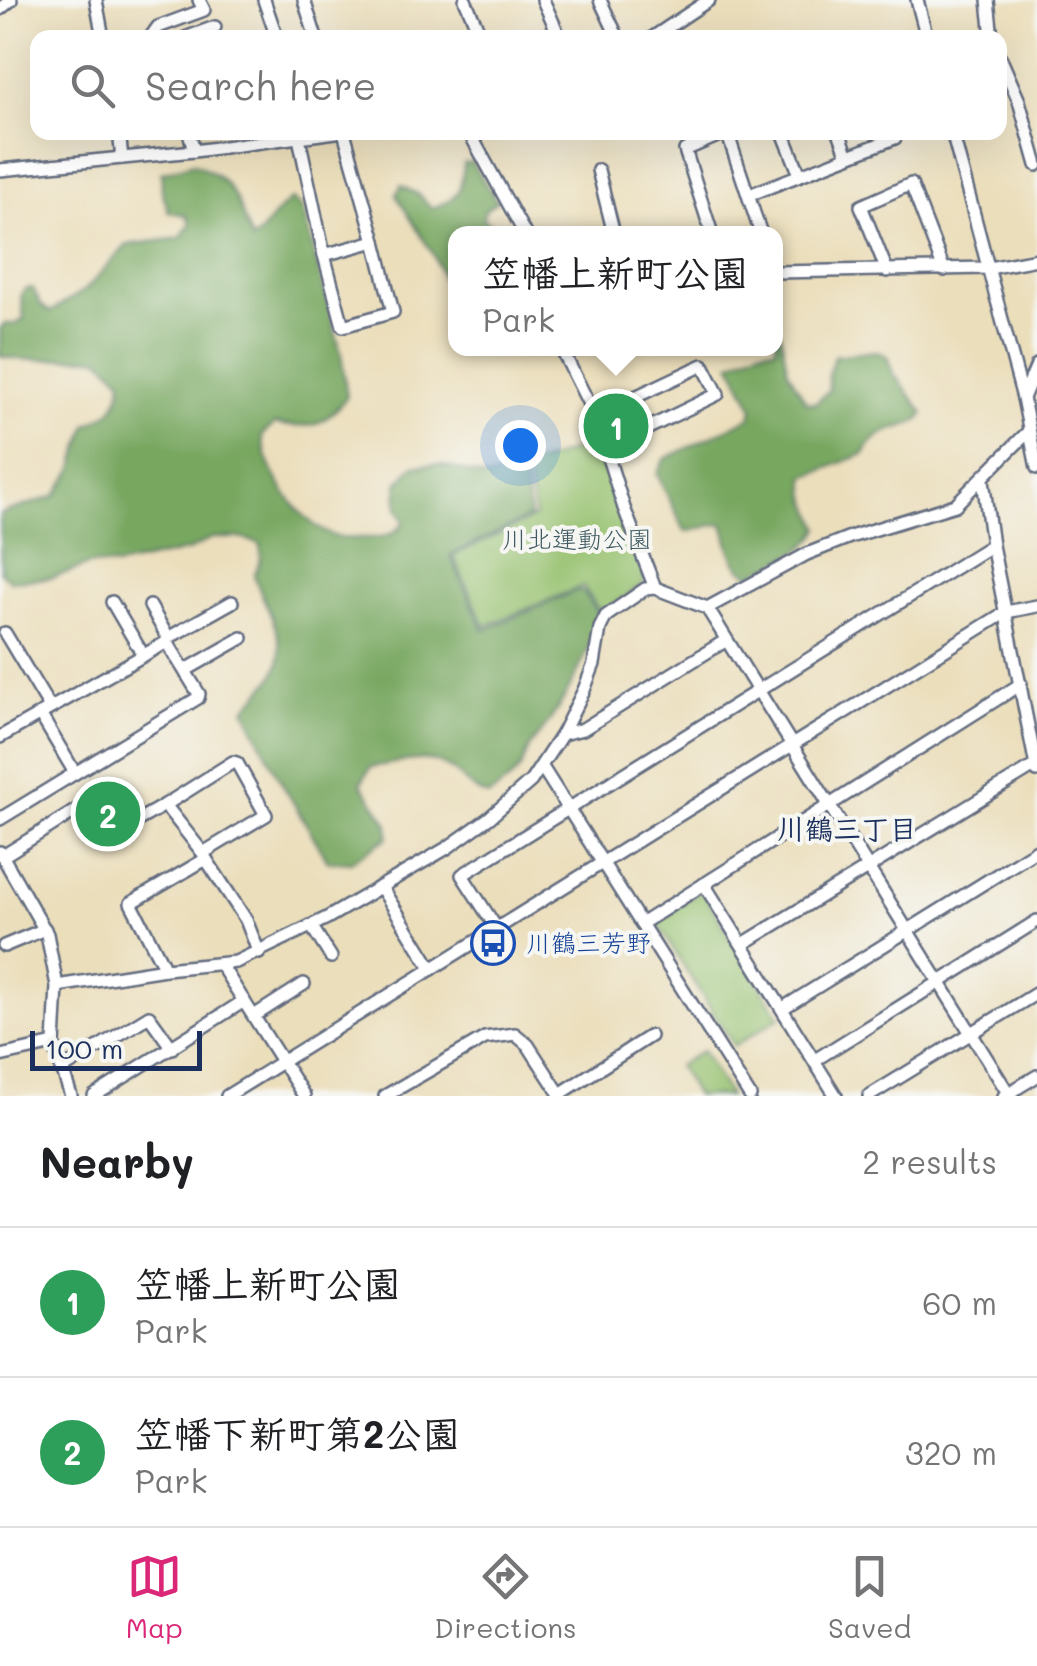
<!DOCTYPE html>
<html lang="en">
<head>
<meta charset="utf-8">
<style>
  :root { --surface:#fff; --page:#f2f2f2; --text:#202124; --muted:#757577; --line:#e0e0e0; --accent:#db2777 }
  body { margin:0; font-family:Mali,"Klee One",sans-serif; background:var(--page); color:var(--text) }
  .scale { position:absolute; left:30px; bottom:25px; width:172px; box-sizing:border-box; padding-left:10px; border:5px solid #1b2f5e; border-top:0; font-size:28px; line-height:35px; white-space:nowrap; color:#1b2f5e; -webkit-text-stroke:8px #f6f6f2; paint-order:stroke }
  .you { position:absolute; left:520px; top:445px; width:35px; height:35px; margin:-25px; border:8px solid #fff; border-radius:50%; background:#1a73e8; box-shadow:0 0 0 15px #1a73e833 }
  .badge { display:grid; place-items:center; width:65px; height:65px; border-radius:50%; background:var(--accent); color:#fff; font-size:32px; font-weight:700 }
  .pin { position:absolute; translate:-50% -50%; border:5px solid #fff; box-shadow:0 2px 10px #0006 }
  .popup { position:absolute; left:448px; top:226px; width:335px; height:130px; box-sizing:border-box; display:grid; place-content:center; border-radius:20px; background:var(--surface); filter:drop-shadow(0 2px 8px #0005); font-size:32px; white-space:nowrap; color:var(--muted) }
  .popup b { font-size:38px; color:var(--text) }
  .popup::after { content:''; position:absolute; left:50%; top:100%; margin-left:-20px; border:20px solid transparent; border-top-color:var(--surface) }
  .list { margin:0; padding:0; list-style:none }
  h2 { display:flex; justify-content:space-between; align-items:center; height:130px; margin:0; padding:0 40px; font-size:42px }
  h2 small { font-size:32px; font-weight:400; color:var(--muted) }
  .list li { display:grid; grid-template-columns:65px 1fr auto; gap:30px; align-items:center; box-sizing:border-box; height:150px; padding:0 40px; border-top:2px solid var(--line) }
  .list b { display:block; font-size:38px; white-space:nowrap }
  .list p { margin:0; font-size:32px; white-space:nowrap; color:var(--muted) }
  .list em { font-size:32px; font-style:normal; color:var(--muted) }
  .icon { flex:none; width:55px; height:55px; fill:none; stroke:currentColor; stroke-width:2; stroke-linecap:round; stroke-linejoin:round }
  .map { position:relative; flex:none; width:1037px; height:1096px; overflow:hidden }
  .search { position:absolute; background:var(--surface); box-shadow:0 10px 40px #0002; left:30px; right:30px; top:30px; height:110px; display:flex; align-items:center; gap:25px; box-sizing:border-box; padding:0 35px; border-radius:20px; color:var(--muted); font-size:38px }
  .sheet { height:430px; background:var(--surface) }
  nav { display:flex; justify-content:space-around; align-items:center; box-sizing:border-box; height:140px; border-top:2px solid var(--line); background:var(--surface); font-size:28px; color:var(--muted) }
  nav a { display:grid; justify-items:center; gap:5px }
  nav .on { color:var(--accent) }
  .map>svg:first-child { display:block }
  .green { fill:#96c16e; stroke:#587866; stroke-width:2.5 }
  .forest { fill:#78a761; stroke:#4a6b60; stroke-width:2.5 }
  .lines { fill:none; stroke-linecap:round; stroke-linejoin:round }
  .minor-casing { stroke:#646c7f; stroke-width:16 }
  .minor { stroke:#fff; stroke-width:11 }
  .labels { text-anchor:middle; stroke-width:8; stroke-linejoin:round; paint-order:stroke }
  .park-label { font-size:25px; fill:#405b63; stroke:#f6f6f2 }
  .transit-label { font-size:25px; fill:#164399; stroke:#f6f6f2; text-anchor:start }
  .neighbourhood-label { font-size:28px; font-weight:bold; fill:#1b2f5e; stroke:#f6f6f2 }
</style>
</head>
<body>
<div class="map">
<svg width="1037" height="1096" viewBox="0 0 1037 1096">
  <rect width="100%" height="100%" fill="#f6f6f2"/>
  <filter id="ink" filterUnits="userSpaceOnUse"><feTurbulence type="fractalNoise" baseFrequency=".01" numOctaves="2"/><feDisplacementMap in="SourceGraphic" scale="20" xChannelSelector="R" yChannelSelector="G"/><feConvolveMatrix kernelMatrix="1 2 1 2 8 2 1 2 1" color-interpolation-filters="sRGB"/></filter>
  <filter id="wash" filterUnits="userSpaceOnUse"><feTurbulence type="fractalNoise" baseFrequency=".0048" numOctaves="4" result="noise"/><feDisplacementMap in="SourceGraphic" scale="40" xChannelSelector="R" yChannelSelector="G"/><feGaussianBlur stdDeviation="2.25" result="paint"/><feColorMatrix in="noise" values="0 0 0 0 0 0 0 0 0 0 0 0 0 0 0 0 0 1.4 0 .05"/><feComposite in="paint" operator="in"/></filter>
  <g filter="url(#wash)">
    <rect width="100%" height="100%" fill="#ebdebb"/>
    <!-- green -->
    <g class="green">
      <path d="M599 442 621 515 645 577 642 585 601 613 583 586 485 626 453 556 535 517 526 467Z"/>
      <path d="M698 892H703L780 1017 734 1046 658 925V920Z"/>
      <path d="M702 1051 729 1096H696L678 1066Z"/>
    </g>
    <!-- forest -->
    <g class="forest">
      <path d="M472 162 497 201 485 210 484 220 510 233 456 234V312L434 256 396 195 401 186 418 194 432 208C461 198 460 191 464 163Z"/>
      <path d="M193 163C237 181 236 202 252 240 268 228 274 211 292 199L302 208 341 353 347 396C325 426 311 430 275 424L262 435C264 470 303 529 338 537 346 539 355 538 362 538 379 538 394 537 404 522L398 509 397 485 413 466 439 464 486 478 522 468 530 517 450 555 484 630 578 590 584 592 600 616C589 655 560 712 533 742 526 750 525 761 519 770 511 781 499 789 488 796 473 791 467 783 456 773 429 750 402 763 371 767L361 783 388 824V837L351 862 328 861 278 777 245 709C256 696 275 680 279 662 285 635 263 601 254 576L261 558V544L241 538H212L190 550 168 555 117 566 92 564 51 578 11 581 1 573 0 514 55 496 73 470 87 425C111 414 119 407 122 380L100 358C67 356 32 364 0 356V329L4 324H16L24 319 21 295 25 289 33 288 41 305 50 312 85 290 127 245 180 238 190 224 186 215 169 212 162 192 161 173Z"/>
      <path d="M780 332 788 371 806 402 816 403 829 390 828 377 834 356 876 351 887 356 893 373 924 413C915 432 879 421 864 454L805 477 807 497 820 528C809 553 775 562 751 575 731 567 729 543 723 524 709 523 700 532 685 531L657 474 665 459 751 417 753 407 731 363 760 349 776 348V335Z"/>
    </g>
  </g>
  <g filter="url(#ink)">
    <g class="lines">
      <!-- minor casing -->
      <g class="minor-casing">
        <g id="minor">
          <path d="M96 0 103 38"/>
          <path d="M264 0 277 38"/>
          <path d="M304 0 316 38"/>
          <path d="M465 0 482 38"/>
          <path d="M543 0 560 38"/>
          <path d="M600 0 618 38"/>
          <path d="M917 0 927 38"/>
          <path d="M988 0 992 38"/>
          <path d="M0 9 11 0"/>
          <path d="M150 38 158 27 204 10 199 0"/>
          <path d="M185 38 215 27"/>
          <path d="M652 38 709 0"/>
          <path d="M1000 57 1019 101 1037 165"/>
          <path d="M119 132 122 158"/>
          <path d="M189 132 194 151"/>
          <path d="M469 132 525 234"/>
          <path d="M727 132 761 234"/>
          <path d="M783 132 800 175"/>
          <path d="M839 132 848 156"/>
          <path d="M952 132 1023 398 1037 468"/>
          <path d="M298 133 324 255 375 241 344 132"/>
          <path d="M0 170 194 151 336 132"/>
          <path d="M598 170 614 234"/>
          <path d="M749 195 895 138 893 132"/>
          <path d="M712 234 685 150 727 132"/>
          <path d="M324 255 343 326 393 312 375 241"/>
          <path d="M887 271 861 206 911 184 944 270"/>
          <path d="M776 272 989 268 1037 259"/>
          <path d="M561 348 595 416 624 508 655 588"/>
          <path d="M1023 398 1037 365"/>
          <path d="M595 416 703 365 718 394 607 448"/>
          <path d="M983 480 992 545 1037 771"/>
          <path d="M112 602 143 655"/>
          <path d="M150 606 168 638"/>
          <path d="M707 608 1010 1096"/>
          <path d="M5 633 50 708"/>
          <path d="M167 642 168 638 232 602"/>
          <path d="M186 670 242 638"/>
          <path d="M40 714 75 773"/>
          <path d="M562 734 583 729 725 641"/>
          <path d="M0 737 167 642 199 694 198 698 0 819"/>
          <path d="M542 767 750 1096"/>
          <path d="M0 852 47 934 57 986 54 1044 71 1096"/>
          <path d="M203 853 165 805 233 762 237 763 266 815 203 853 206 859"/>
          <path d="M3 856 83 806 101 841 165 805"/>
          <path d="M704 884 836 1096"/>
          <path d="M381 887 432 969"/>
          <path d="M641 924 1021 684"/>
          <path d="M312 927 331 957"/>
          <path d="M497 929 462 875 992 545"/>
          <path d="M743 944 1036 765"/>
          <path d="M4 946 45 929"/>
          <path d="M221 965 304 1096"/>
          <path d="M165 969 131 903 206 859 246 920 259 953"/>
          <path d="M57 986 165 969 236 962 327 918 447 848 489 818 531 781 562 734 584 690 594 664 600 628 606 616 645 589 655 588 707 608 807 554 850 537 955 505 1029 431"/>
          <path d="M783 1008 1037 850"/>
          <path d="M254 1016 304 984"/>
          <path d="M0 1056 54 1044"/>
          <path d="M815 1060 1037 921"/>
          <path d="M61 1070 149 1016 172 1048"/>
          <path d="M560 1094 650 1036"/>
          <path d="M94 1096 244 1001"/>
          <path d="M227 1096 1006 612 1037 606"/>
          <path d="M385 1096 485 1038 515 1034 528 1045 561 1096"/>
          <path d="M869 1096 1037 993"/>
          <path d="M1004 1096 1037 1076"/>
        </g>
      </g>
      <!-- minor -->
      <use href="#minor" class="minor"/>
    </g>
  </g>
  <!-- icons -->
  <defs>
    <g id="bus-ring" transform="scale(2.25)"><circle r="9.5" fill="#f6f6f2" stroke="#1a4fb4" stroke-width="1.5"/><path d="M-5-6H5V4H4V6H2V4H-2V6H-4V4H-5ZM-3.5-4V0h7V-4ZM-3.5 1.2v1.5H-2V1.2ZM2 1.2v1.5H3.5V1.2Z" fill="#1a4fb4"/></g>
  </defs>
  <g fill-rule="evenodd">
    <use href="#bus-ring" x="493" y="943"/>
  </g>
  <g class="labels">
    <!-- park labels -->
    <g class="park-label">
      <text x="577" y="548">川北運動公園</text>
    </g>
    <!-- transit labels -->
    <g class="transit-label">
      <text x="526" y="952">川鶴三芳野</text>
    </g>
    <!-- neighbourhood labels -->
    <g class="neighbourhood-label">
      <text x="847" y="839">川鶴三丁目</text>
    </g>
  </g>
</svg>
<div class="scale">100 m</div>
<div class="you"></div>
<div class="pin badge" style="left:616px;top:426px;background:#2e9e5b">1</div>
<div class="popup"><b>笠幡上新町公園</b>Park</div>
<div class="pin badge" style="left:108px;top:814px;background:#2e9e5b">2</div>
<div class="search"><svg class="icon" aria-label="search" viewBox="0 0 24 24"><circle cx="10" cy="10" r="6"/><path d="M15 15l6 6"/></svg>Search here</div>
</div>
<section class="sheet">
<h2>Nearby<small>2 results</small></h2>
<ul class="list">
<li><span class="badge" style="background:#2e9e5b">1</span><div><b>笠幡上新町公園</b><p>Park</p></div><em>60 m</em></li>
<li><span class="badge" style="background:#2e9e5b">2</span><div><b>笠幡下新町第2公園</b><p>Park</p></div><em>320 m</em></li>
</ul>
</section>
<nav>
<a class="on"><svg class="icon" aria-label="map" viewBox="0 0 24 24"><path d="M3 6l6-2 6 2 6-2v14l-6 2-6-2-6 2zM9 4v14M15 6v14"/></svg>Map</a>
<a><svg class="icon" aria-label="directions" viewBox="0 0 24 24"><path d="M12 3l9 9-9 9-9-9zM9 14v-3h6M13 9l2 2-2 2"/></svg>Directions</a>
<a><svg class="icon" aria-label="saved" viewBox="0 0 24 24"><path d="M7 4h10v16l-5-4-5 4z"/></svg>Saved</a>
</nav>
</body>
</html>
